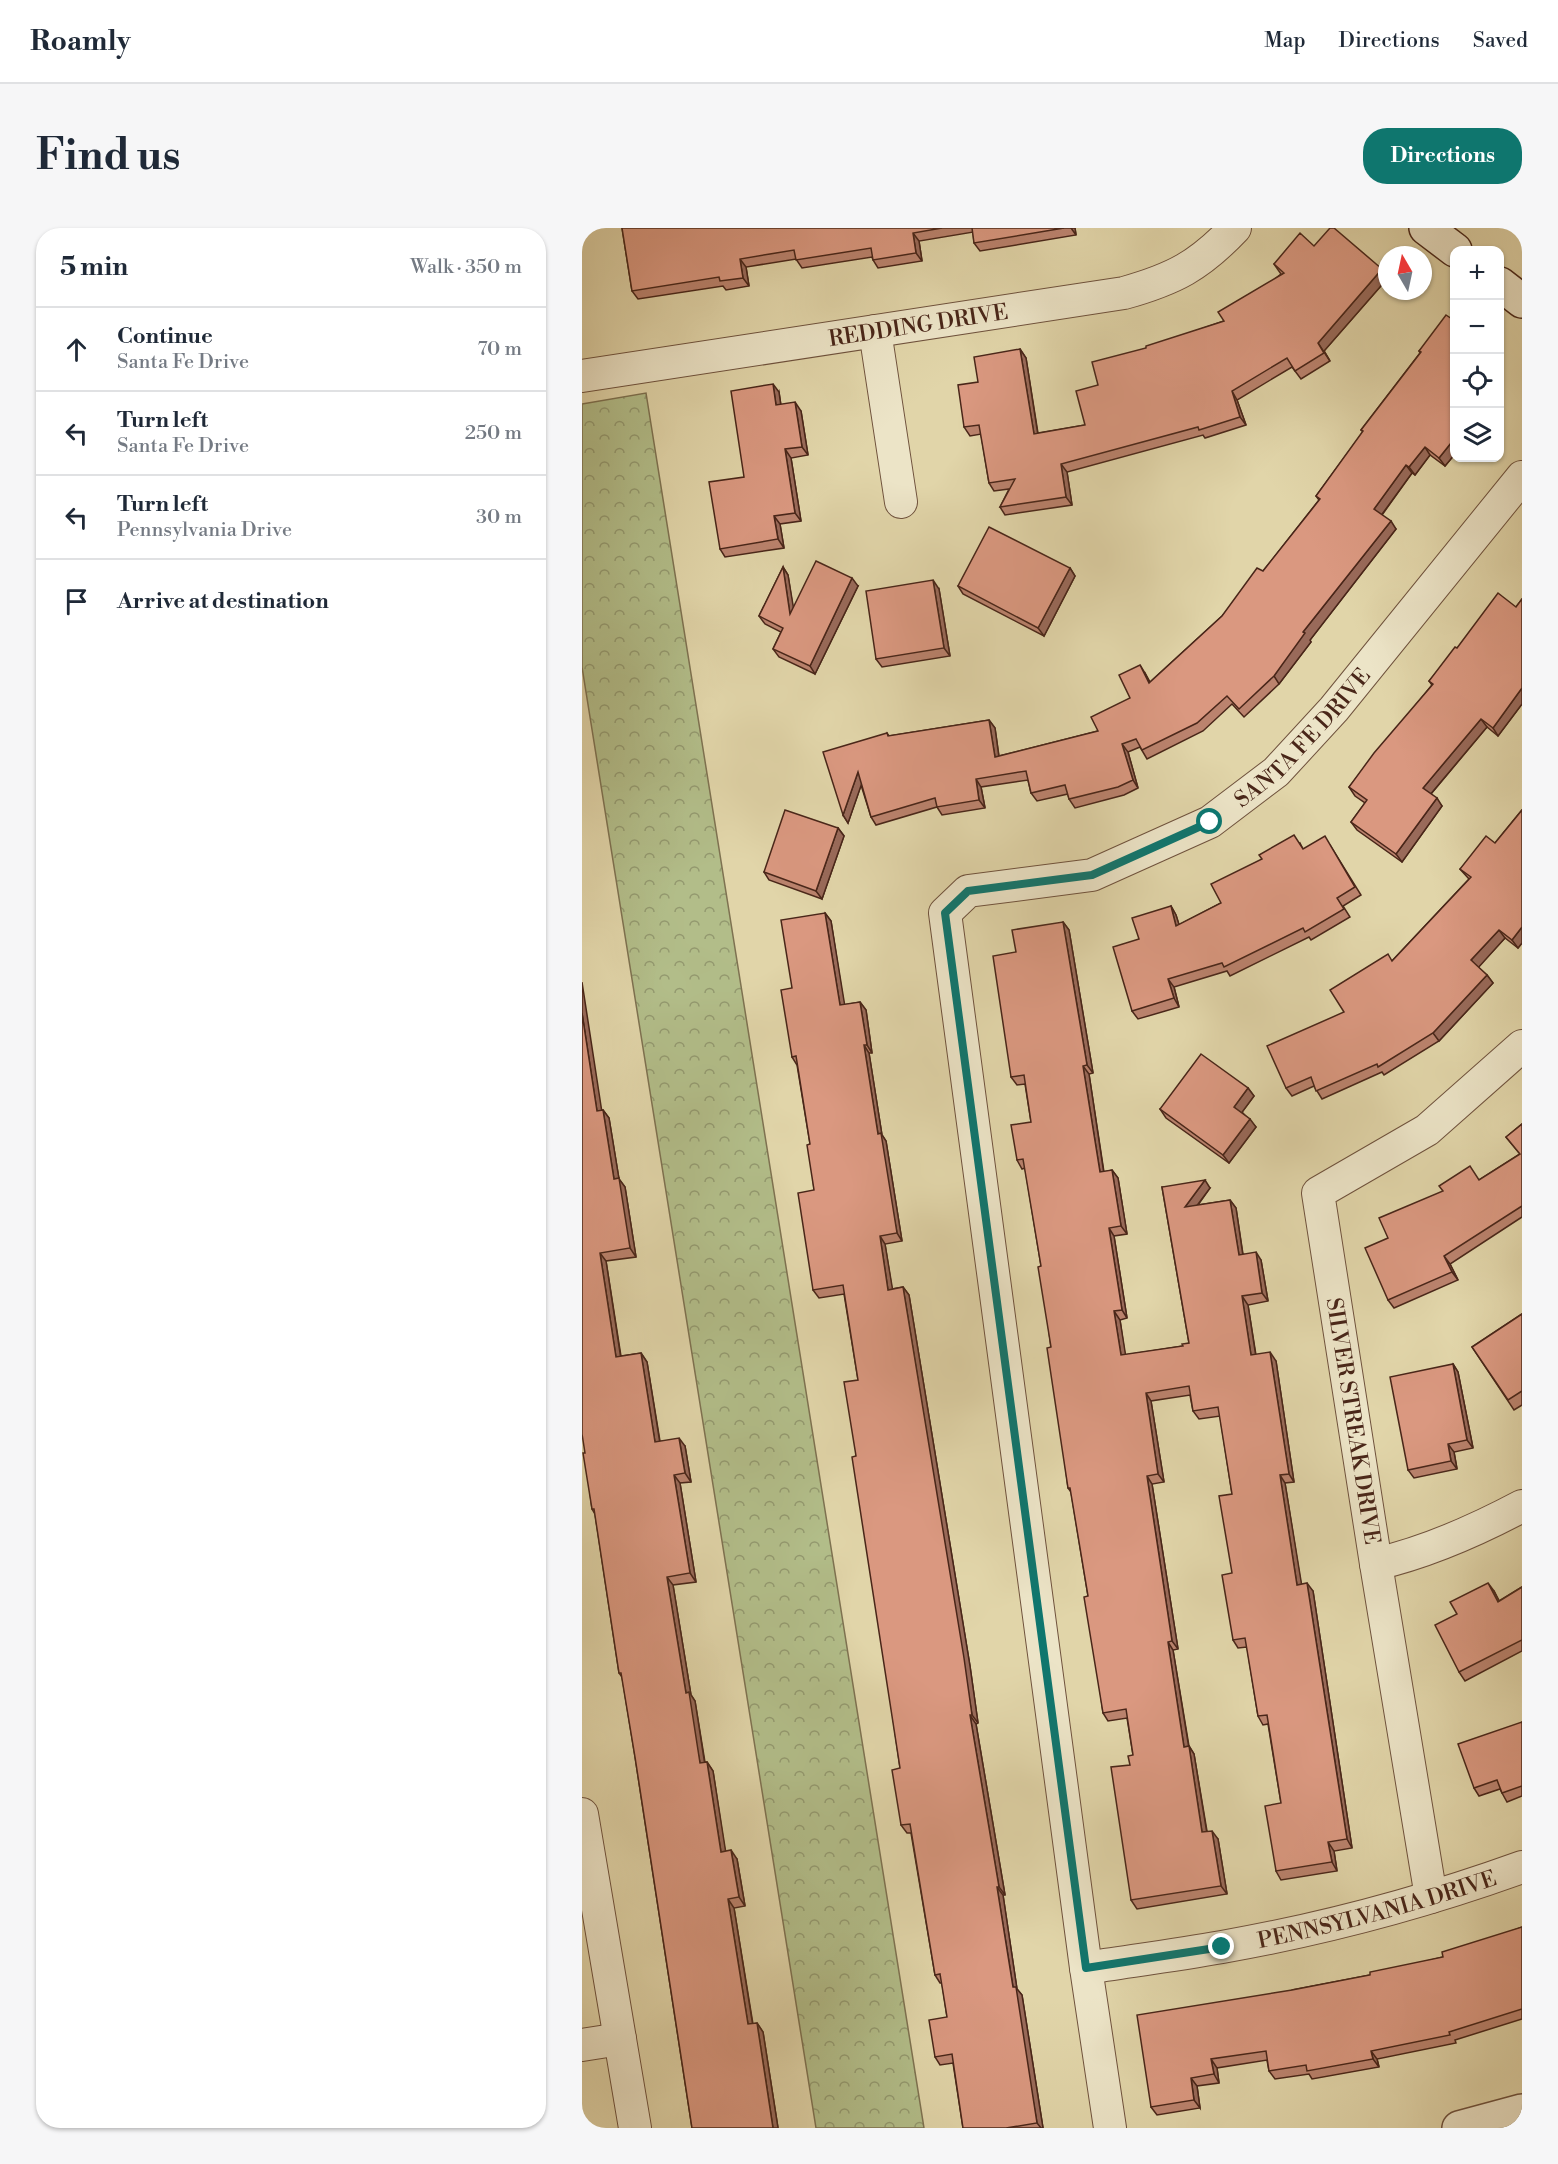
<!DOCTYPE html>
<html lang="en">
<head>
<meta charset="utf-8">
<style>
  :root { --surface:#fff; --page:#f6f6f7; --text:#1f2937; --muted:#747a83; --line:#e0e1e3; --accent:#0f766e }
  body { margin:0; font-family:"Libre Bodoni",serif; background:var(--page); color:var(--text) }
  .controls { position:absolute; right:18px; top:18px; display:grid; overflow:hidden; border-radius:12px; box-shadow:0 2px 4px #0004 }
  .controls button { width:54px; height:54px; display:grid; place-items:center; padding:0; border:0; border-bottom:2px solid var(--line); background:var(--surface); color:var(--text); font:30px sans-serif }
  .compass { position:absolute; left:796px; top:18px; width:54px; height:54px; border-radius:50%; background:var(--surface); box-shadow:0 2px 4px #0004; rotate:351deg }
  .stop { position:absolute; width:18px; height:18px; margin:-14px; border:4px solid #0f766e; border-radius:50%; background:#fff }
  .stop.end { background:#0f766e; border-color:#fff; box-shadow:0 2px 6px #0008 }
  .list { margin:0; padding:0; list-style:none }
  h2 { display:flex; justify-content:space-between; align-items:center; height:78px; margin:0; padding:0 24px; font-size:26px }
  h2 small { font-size:20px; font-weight:400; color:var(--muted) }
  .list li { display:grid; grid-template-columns:39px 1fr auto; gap:18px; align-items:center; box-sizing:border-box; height:84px; padding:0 24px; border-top:2px solid var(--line) }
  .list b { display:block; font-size:22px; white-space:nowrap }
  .list p { margin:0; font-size:20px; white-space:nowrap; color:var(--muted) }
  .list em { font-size:20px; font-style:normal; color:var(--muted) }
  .icon { flex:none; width:33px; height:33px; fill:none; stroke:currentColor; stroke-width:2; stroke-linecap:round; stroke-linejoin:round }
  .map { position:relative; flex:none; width:940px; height:1900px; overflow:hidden; border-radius:24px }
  header { display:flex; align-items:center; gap:36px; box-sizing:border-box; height:84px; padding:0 30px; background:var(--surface); border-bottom:2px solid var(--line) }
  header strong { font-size:28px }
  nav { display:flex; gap:33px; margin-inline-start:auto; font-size:21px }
  .intro { display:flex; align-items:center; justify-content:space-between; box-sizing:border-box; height:144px; padding:0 36px }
  h1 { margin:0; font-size:42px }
  .button { padding:15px 27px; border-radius:24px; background:var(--accent); color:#fff; font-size:21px; font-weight:700 }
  main { display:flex; gap:36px; padding:0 36px }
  aside { flex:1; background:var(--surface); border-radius:24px; box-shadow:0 2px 4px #0004 }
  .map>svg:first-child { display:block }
  .park { fill:url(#park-crowns); stroke:#7e7251; stroke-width:1.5 }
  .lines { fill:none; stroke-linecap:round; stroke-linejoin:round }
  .minor-casing { stroke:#6f523d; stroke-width:34 }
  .tertiary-casing { stroke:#6f523d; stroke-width:36 }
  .secondary-casing { stroke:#492619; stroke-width:36 }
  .minor { stroke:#ece4c7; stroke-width:32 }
  .tertiary { stroke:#ece4c7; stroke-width:33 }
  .secondary { stroke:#ece4c7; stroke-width:33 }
  .wall { fill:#bb836e; stroke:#492619; stroke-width:1.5 }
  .shaded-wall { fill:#996a5a; stroke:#492619; stroke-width:1.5 }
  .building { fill:#da9880; stroke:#492619; stroke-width:1.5 }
  .route { stroke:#0f766e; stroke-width:8 }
  .labels { text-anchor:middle; stroke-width:6; stroke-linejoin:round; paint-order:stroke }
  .street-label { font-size:22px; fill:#492619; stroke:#ece4c7 }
</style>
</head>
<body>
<header>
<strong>Roamly</strong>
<nav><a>Map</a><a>Directions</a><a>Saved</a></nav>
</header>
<div class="intro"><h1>Find us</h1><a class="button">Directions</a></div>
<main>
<aside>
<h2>5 min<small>Walk · 350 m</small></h2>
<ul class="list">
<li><svg class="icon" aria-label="ahead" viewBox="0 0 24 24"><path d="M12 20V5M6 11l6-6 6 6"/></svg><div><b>Continue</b><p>Santa Fe Drive</p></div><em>70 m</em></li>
<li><svg class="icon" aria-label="left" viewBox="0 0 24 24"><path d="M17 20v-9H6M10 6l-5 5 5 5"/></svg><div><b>Turn left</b><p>Santa Fe Drive</p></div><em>250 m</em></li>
<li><svg class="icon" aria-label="left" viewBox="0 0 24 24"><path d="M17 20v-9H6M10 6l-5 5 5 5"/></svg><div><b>Turn left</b><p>Pennsylvania Drive</p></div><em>30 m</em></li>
<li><svg class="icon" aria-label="arrive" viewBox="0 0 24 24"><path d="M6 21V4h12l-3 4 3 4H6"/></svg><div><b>Arrive at destination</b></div></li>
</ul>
</aside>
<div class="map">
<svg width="940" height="1900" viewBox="0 0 940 1900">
  <defs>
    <pattern id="park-crowns" width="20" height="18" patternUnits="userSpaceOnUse" patternTransform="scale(1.5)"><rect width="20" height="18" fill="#b2bd89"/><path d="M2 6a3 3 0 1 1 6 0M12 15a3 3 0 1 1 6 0" fill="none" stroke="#93996f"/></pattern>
  </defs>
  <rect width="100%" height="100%" fill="#e1d5a9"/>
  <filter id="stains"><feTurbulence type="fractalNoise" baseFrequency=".00333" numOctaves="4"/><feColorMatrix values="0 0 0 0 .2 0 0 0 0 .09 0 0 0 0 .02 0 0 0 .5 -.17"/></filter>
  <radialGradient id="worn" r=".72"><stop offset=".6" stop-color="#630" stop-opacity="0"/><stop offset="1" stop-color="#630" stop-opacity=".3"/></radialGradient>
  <!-- park -->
  <path class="park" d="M64 165 342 1900H234L0 439V176Z"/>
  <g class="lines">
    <!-- minor casing -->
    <g class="minor-casing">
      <g id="minor">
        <path d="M293 103 319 274"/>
        <path id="s1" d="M0 148 542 65C592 51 617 38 653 0"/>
        <path d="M794 1336C846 1324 893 1303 940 1278"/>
        <path d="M0 1586 53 1900"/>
        <path d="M849 1669 794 1336 736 965 845 902 940 818"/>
        <path id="s2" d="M504 1740C549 1733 595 1727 640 1719 742 1701 843 1674 940 1639"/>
        <path d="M0 1817 38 1811"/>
        <path id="s3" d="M528 1900 504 1740 363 685 386 663 510 647 628 594 694 544 752 481 940 249"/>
      </g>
    </g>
    <!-- tertiary casing -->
    <g class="tertiary-casing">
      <path id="tertiary" d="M877 1900 940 1883"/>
    </g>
    <!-- secondary casing -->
    <g class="secondary-casing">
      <g id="secondary">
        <path d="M844 0 873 22"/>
        <path d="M918 56 940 73"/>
      </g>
    </g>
    <!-- minor -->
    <use href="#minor" class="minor"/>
    <!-- tertiary -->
    <use href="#tertiary" class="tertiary"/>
    <!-- secondary -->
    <use href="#secondary" class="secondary"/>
  </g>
  <!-- wall -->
  <g class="wall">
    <path d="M40 0H493L494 7 398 23 392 15 391 4 337 13 340 33 296 40 291 32 290 29 220 40 214 31 164 39 167 58 144 62 141 58 56 71 50 63Z"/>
    <path d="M732 18 800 41 805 48V51L742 123 748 133 719 151 710 139 655 172 664 197 623 210 621 207 485 244 490 277 423 287 418 279 427 261 412 263 407 255 399 206 388 208 382 199 396 154 438 121 444 130 456 205 503 197 516 157 564 120 642 93 699 46 692 36Z"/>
    <path d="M873 93V226L863 238 848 227 833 247 830 245 800 287 814 301 728 412 729 414 697 456 662 489 650 476 621 503 565 531 558 519 546 524 556 560 542 567 493 580 487 571 486 566 455 573 449 565 446 552 399 559 403 580 360 587 355 579 294 597 289 589 279 557 266 595 261 587 305 505 307 508 407 492 413 500 417 528 516 503 548 470 563 445 568 454 640 388 681 343 737 272 734 268 781 204 779 202 838 125 837 123Z"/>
    <path d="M197 164 199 177 219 183 226 227 209 230 219 293 198 296 202 320 143 329 138 321Z"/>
    <path d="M201 339 206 347 211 380 276 358 233 446 197 429 191 421 199 404 183 396 177 388Z"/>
    <path d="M488 340 493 348 462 408 381 366 376 358Z"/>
    <path d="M357 361 368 428 300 439 294 431Z"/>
    <path d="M940 371V476L916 508 905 499 849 566 860 578 820 634 775 602 769 594 783 575 773 568 767 559 850 457 847 453 875 420 934 379Z"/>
    <path d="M940 582V715L936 720 923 710 896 739 905 747 911 755 857 813 802 847 800 844 740 871 732 858 710 868 704 860 762 784 887 651 878 641 913 615Z"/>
    <path d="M256 600 262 608 240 671 187 652 182 644Z"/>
    <path d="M718 615 721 621 748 617 779 667 761 678 768 689 729 712 727 709 648 748 645 743 592 759 597 779 556 791 550 783 557 711 589 678 594 687 597 697 639 675Z"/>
    <path d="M243 685 249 693 262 777 278 774 284 782 290 825H287L300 907 304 913 320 1013 303 1016 310 1061 321 1059 327 1067 388 1438 396 1495 394 1496 423 1667H421L435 1761 440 1767 461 1900H381L371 1835 358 1837 353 1829 365 1789 360 1755H358L353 1747 329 1605H325L319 1597 318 1540 274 1228 276 1152 262 1066 237 1070 231 1062 232 962 228 916 215 837 210 829V760Z"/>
    <path d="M481 694 487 702 511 845 507 846 522 944 530 942 536 950 545 1006 532 1008 545 1090 538 1092 543 1127 601 1118 607 1115 580 959 628 960 616 977 648 972 654 980 661 1026 679 1032 686 1073 666 1077 674 1127 694 1133 712 1254 703 1255 719 1356 731 1363 770 1620 752 1623 755 1643 699 1652 694 1643 699 1575 686 1496 681 1497 676 1488 665 1419 656 1420 651 1412 650 1266 638 1188 617 1191 611 1183 608 1167 569 1173 582 1254 570 1256 596 1421 591 1422 607 1518 612 1526 625 1603 636 1611 645 1666 555 1681 549 1672 548 1537 551 1527 545 1490 526 1493 521 1485 506 1368 489 1264 486 1260 459 1038 443 940 440 941 435 932 449 894 443 856 435 857 429 849 434 724Z"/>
    <path d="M666 860 672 868 660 884 674 899 647 935 584 890 578 881Z"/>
    <path d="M20 882H21L27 890 37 951 43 959 54 1029 24 1033 39 1128 59 1125 65 1134 78 1213 103 1218 109 1254 98 1255 114 1354 91 1357 109 1467 113 1473 123 1534H125L131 1543 143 1623 155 1631 163 1678 152 1680 171 1796 175 1795 181 1804 196 1900H110L53 1529 40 1449 37 1445 13 1286 10 1281 3 1225Z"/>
    <path d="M940 896V989L868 1036 876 1052 812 1080 806 1072V1010L938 926 924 909Z"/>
    <path d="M940 1086V1177L932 1182 890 1119Z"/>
    <path d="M871 1136 876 1144 891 1220 872 1224 875 1241 832 1250 826 1242Z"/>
    <path d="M940 1359V1423L883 1453 877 1444 875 1386 912 1363 917 1373Z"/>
    <path d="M940 1494V1568L925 1574 920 1565 918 1561 897 1568 892 1560Z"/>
    <path d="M940 1699V1791L873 1812 874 1815 795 1831 797 1839 730 1851 727 1846 693 1851 687 1843 685 1832 635 1840 637 1855 615 1858 618 1880 575 1887 569 1879 710 1762 788 1747 861 1729Z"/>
  </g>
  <!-- shaded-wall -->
  <g class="shaded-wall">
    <path d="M489 0H493L494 7Z"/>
    <path d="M331 5 337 13 340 33 334 25Z"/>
    <path d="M158 31 164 39 167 58 161 50Z"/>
    <path d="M800 41 805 48V51L742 123 748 133 736 115Z"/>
    <path d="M438 121 444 130 457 214 452 206Z"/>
    <path d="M191 156 197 164 200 186 194 177Z"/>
    <path d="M918 157 921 162 918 166Z"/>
    <path d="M650 163 655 172 664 197 658 189Z"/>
    <path d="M213 174 219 183 226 227 220 219Z"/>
    <path d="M873 210V226L863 238 857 230Z"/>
    <path d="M843 219 848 227 833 247 827 239Z"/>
    <path d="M203 221 209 230 219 293 213 285Z"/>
    <path d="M479 236 485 244 490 277 484 269Z"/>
    <path d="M824 237 830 245 798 289 792 281Z"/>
    <path d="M192 288 198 296 202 320 196 311Z"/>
    <path d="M809 293 814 301 728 412 729 414 697 456 692 448 721 404Z"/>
    <path d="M201 339 206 347 214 395 208 386Z"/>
    <path d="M488 340 493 348 462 408 456 400Z"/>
    <path d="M270 350 276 358 233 446 228 438Z"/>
    <path d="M351 352 357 361 368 428 362 420Z"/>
    <path d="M558 437 563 445 573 464 567 455Z"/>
    <path d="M940 460V476L916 508 911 500Z"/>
    <path d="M899 491 905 499 847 568 841 560Z"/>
    <path d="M407 492 413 500 418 537 413 529Z"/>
    <path d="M540 516 546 524 556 560 551 552Z"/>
    <path d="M276 544 281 552 266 595 261 587Z"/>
    <path d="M394 551 399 559 403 580 397 572Z"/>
    <path d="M855 570 860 578 820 634 814 626Z"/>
    <path d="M256 600 262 608 240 671 234 663Z"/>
    <path d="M589 678 594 687 600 706 594 698Z"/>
    <path d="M243 685 249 693 264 785 258 777Z"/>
    <path d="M481 694 487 702 511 845 505 837Z"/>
    <path d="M940 699V715L936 720 930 712Z"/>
    <path d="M917 702 923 710 895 741 889 732Z"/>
    <path d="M905 747 911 755 857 813 851 805Z"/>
    <path d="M586 751 592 759 597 779 592 770Z"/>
    <path d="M0 754 21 891 15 883 0 785Z"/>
    <path d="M278 774 284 782 290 825 285 817Z"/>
    <path d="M282 817 287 825 300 907 304 913 320 1013 315 1005 296 906Z"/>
    <path d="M501 838 507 846 523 953 518 944Z"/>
    <path d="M666 860 672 868 658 887 652 879Z"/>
    <path d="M21 882 27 890 37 951 43 959 54 1029 48 1020 32 951Z"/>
    <path d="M668 891 674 899 647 935 641 927Z"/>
    <path d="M530 942 536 950 545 1006 539 998Z"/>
    <path d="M623 952 628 960 608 987 603 979Z"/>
    <path d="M648 972 654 980 662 1035 657 1027Z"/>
    <path d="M527 1000 532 1008 545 1090 540 1082Z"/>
    <path d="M298 1008 303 1016 312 1070 306 1062Z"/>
    <path d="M674 1024 679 1032 686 1073 680 1065Z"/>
    <path d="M18 1025 24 1033 40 1138 34 1129Z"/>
    <path d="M862 1028 868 1036 876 1052 870 1044Z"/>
    <path d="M321 1059 327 1067 388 1438 396 1495 390 1487Z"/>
    <path d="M660 1068 666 1077 675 1136 669 1127Z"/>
    <path d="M532 1083 538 1092 545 1136 539 1127Z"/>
    <path d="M688 1124 694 1133 712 1254 707 1246Z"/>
    <path d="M59 1125 65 1134 79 1222 73 1214Z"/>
    <path d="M871 1136 876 1144 891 1220 885 1212Z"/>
    <path d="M564 1165 569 1173 582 1254 576 1246Z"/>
    <path d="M97 1210 103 1218 109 1254 103 1245Z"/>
    <path d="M866 1216 872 1224 875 1241 869 1233Z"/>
    <path d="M92 1247 98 1255 114 1354 108 1345Z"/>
    <path d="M698 1247 703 1255 721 1365 715 1357Z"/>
    <path d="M565 1248 570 1256 596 1421 590 1413Z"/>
    <path d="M85 1349 91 1357 109 1467 113 1473 124 1544 118 1535 104 1465Z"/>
    <path d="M725 1355 731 1363 770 1620 765 1611Z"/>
    <path d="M906 1355 912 1363 922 1382 916 1374Z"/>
    <path d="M586 1414 591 1422 608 1527 602 1519Z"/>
    <path d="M388 1487 394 1496 423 1667 417 1659Z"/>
    <path d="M607 1518 612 1526 626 1612 620 1604Z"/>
    <path d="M125 1534 131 1543 145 1632 139 1624Z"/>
    <path d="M630 1603 636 1611 645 1666 639 1658Z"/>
    <path d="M746 1614 752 1623 755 1643 750 1634Z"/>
    <path d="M149 1622 155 1631 163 1678 157 1669Z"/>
    <path d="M415 1659 421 1667 435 1761 440 1767 461 1900H459L455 1895 431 1759Z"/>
    <path d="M146 1671 152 1680 172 1805 166 1796Z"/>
    <path d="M175 1795 181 1804 196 1900H191Z"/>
    <path d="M789 1823 795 1831 797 1839 791 1831Z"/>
    <path d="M629 1831 635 1840 637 1855 632 1846Z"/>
    <path d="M609 1850 615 1858 618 1880 612 1872Z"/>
  </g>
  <!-- building -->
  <g class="building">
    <path d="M40 0H360L331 5 334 25 291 32 289 20 214 32 212 22 158 31 161 50 138 53 137 49 50 63Z"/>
    <path d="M390 0H482L392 15Z"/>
    <path d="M748 0H752L800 41 736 115 742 125 713 143 705 130 650 163 658 189 617 202 616 199 479 236 484 269 418 279 433 251 407 255 397 197 382 199 376 157 396 154 392 129 438 121 452 206 503 197 494 163 516 157 510 134 564 120V118L642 93 636 84 702 45 692 36 718 5 732 18Z"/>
    <path d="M864 87 873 93V210L857 230 843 219 827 239 824 237 792 281 809 293 721 404 723 405 692 448 657 481 645 468 615 495 560 522 554 511 540 516 551 552 536 559 487 571 483 557 449 565 444 543 394 551 397 572 355 579 353 570 289 589 276 544 261 587 241 524 305 505 306 508 407 492 413 529 516 503 509 489 548 470 537 447 558 437 567 455 640 388 675 340 681 343 738 271 734 268 781 203 779 202 839 124 837 123Z"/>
    <path d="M191 156 194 177 213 174 220 219 203 221 213 285 192 288 196 311 138 321 127 254 162 249 149 163Z"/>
    <path d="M407 299 488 340 456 400 376 358Z"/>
    <path d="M234 333 270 350 228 438 191 421 201 400 177 388 201 339 208 386Z"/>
    <path d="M351 352 362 420 294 431 284 363Z"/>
    <path d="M916 365 934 379 940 371V460L911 500 899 491 841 560 855 570 814 626 769 594 785 572 767 559 792 525 851 456 847 453 873 419 875 420Z"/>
    <path d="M203 582 256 600 234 663 182 644Z"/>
    <path d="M940 582V699L930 712 917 702 889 732 905 747 851 805 796 839 795 836 734 863 729 849 704 860 685 818 762 784 748 762 806 726 810 733 889 649 878 641 904 608 913 615Z"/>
    <path d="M712 607 721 621 743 608 773 659 755 670 762 681 723 704 721 700 642 739 640 735 586 751 592 770 550 783 531 719 557 711 550 690 589 678 594 698 639 675 629 656 680 631 677 627Z"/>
    <path d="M243 685 258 777 278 774 285 817H282L296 906 299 905 315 1005 298 1008 306 1062 321 1059 382 1430 390 1487H388L417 1659H415L431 1759H434L455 1895 424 1900H381L370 1826 353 1829 347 1792 365 1789 358 1746 353 1747 328 1596 319 1597 310 1542 318 1540 270 1229 274 1228 262 1154 276 1152 261 1057 231 1062 216 965 232 962 225 917 228 916 214 828 210 829 199 762 210 760 199 692Z"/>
    <path d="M481 694 505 837 501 838 518 944 530 942 539 998 527 1000 540 1082 532 1083 539 1127 601 1118 600 1116 607 1115 580 959 623 952 603 979 648 972 657 1027 674 1024 680 1065 660 1068 669 1127 688 1124 707 1246 698 1247 715 1357 725 1355 765 1611 746 1614 750 1634 694 1643 683 1578 699 1575 685 1487 676 1488 663 1410 651 1412 640 1347 650 1345 637 1268 650 1266 636 1179 611 1183 607 1158 564 1165 576 1246 565 1248 590 1413 586 1414 602 1519 607 1518 620 1604 630 1603 639 1658 549 1672 529 1539 548 1537 546 1528 551 1527 544 1481 521 1485 502 1369 506 1368 488 1260H486L465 1120 469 1119 456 1039 459 1038 441 931 435 932 429 897 449 894 442 847 429 849 411 728 434 724 430 702Z"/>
    <path d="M0 785 15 883 21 882 32 951 37 950 48 1020 18 1025 34 1129 59 1125 73 1214 97 1210 103 1245 92 1247 108 1345 85 1349 104 1465 107 1464 118 1535 125 1534 139 1624 149 1622 157 1669 146 1671 166 1796 175 1795 191 1900H110L53 1529 39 1445H37L12 1281H10L1 1225H3L0 1206Z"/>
    <path d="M619 826 666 860 652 879 668 891 641 927 578 881Z"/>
    <path d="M940 896V978L862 1028 870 1044 806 1072 783 1020 806 1010 797 990 861 963 857 958 888 938 897 952 938 926 924 909Z"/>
    <path d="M940 1086V1163L926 1172 890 1119Z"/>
    <path d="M871 1136 885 1212 866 1216 869 1233 826 1242 808 1149Z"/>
    <path d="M906 1355 916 1374 940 1359V1412L877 1444 853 1397 875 1386 868 1374Z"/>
    <path d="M940 1494V1558L920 1565 915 1552 892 1560 876 1516Z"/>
    <path d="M940 1699V1781L867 1804 868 1807 789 1823 791 1831 725 1843 724 1837 687 1843 684 1823 629 1831 632 1846 609 1850 612 1872 569 1879 555 1787 710 1762 788 1747V1744L861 1729 860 1724Z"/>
  </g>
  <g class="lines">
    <!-- route -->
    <path class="route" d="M628 594 510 647 386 663 363 685 504 1740 640 1719"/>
  </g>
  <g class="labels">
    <!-- street labels -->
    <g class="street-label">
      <text dy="8" stroke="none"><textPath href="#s1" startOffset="340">REDDING DRIVE</textPath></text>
      <text dy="8" stroke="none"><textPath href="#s3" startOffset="1638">SANTA FE DRIVE</textPath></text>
      <text transform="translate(772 1193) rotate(81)" y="8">SILVER STREAK DRIVE</text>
      <text dy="8" stroke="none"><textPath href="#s2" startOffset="297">PENNSYLVANIA DRIVE</textPath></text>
    </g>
  </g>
  <rect width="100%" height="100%" filter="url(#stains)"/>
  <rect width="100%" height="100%" fill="url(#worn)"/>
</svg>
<div class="controls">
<button>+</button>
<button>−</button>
<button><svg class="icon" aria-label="locate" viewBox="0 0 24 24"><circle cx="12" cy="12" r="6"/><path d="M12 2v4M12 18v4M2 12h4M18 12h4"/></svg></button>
<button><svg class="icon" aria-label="layers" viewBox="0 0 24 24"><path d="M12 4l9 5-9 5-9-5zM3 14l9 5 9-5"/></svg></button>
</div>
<svg class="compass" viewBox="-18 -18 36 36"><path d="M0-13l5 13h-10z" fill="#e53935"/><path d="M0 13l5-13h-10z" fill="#747a83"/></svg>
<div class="stop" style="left:628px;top:594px"></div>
<div class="stop end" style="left:640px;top:1719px"></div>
</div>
</main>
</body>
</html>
